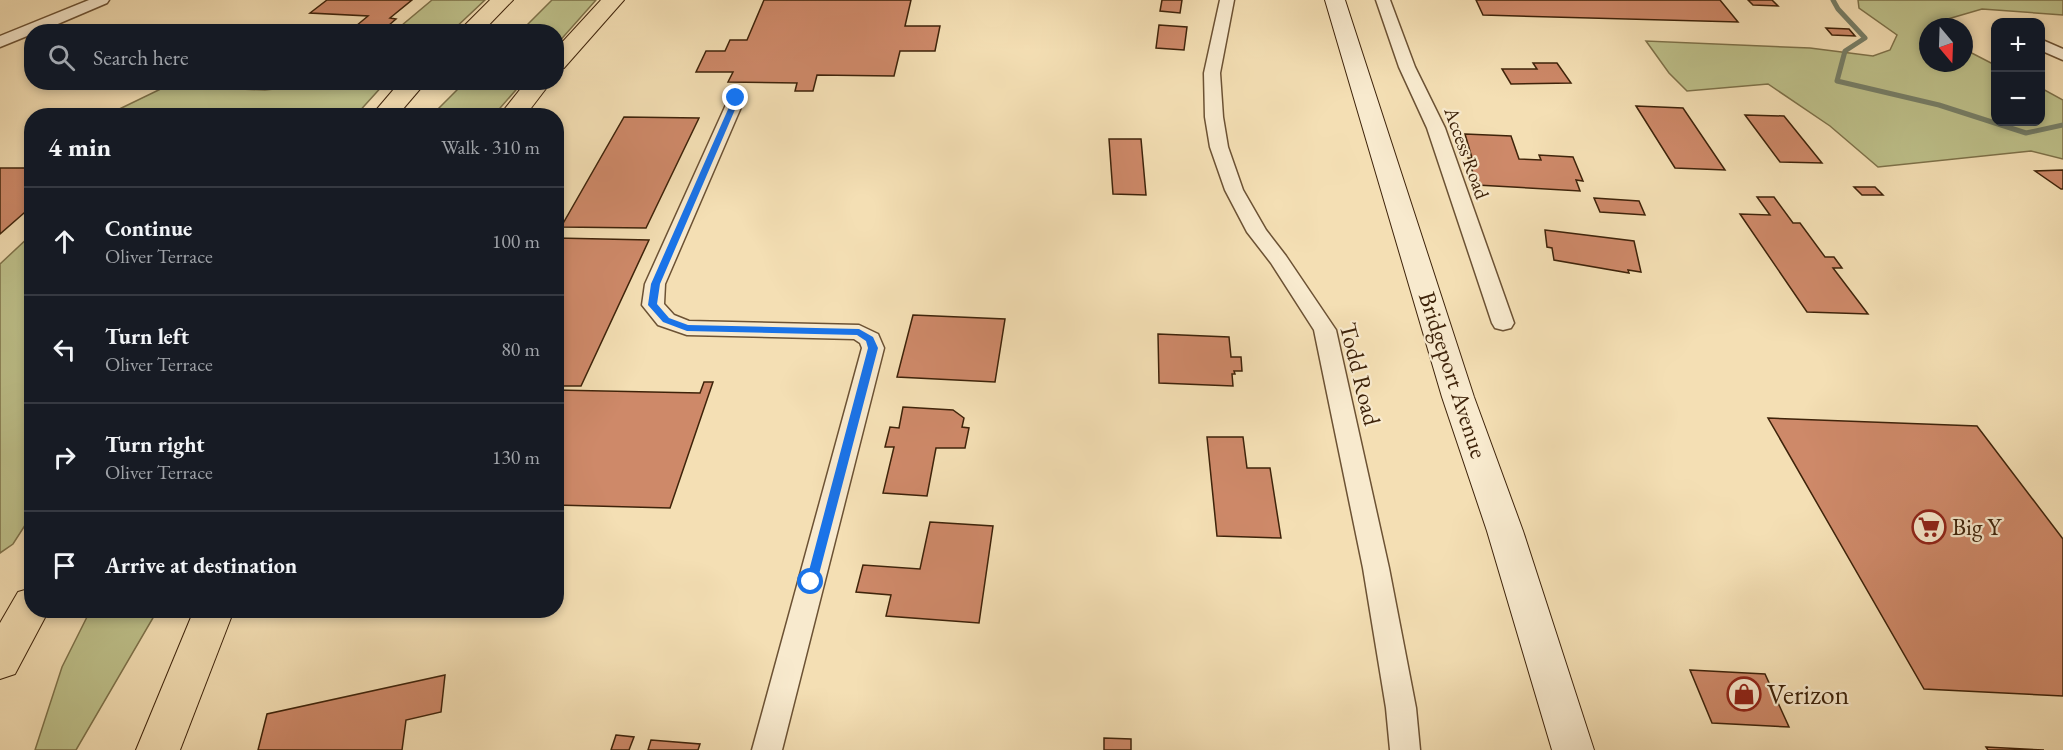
<!DOCTYPE html>
<html lang="en">
<head>
<meta charset="utf-8">
<style>
  :root { --surface:#171b24; --page:#20242c; --text:#f1f3f6; --muted:#9ea1a6; --line:#363941 }
  body { margin:0; font-family:"EB Garamond",serif; background:var(--page); color:var(--text) }
  .controls { position:absolute; right:18px; top:18px; display:grid; overflow:hidden; border-radius:12px; box-shadow:0 3px 9px #0003 }
  .controls button { width:54px; height:54px; display:grid; place-items:center; padding:0; border:0; border-bottom:2px solid var(--line); background:var(--surface); color:var(--text); font:30px sans-serif }
  .compass { position:absolute; left:1919px; top:18px; width:54px; height:54px; border-radius:50%; background:var(--surface); box-shadow:0 3px 9px #0003; rotate:161deg }
  .stop { position:absolute; width:18px; height:18px; margin:-14px; border:4px solid #1a73e8; border-radius:50%; background:#fff }
  .stop.end { background:#1a73e8; border-color:#fff; box-shadow:0 2px 6px #0008 }
  .list { margin:0; padding:0; list-style:none }
  h2 { display:flex; justify-content:space-between; align-items:center; height:78px; margin:0; padding:0 24px; font-size:26px }
  h2 small { font-size:20px; font-weight:400; color:var(--muted) }
  .list li { display:grid; grid-template-columns:39px 1fr auto; gap:18px; align-items:center; box-sizing:border-box; height:108px; padding:0 24px; border-top:2px solid var(--line) }
  .list b { display:block; font-size:22px; white-space:nowrap }
  .list p { margin:0; font-size:20px; white-space:nowrap; color:var(--muted) }
  .list em { font-size:20px; font-style:normal; color:var(--muted) }
  .icon { flex:none; width:33px; height:33px; fill:none; stroke:currentColor; stroke-width:2; stroke-linecap:round; stroke-linejoin:round }
  .map { position:relative; flex:none; width:2063px; height:750px; overflow:hidden }
  .search { position:absolute; background:var(--surface); box-shadow:0 3px 9px #0003; left:24px; top:24px; width:540px; height:66px; display:flex; align-items:center; gap:15px; box-sizing:border-box; padding:0 21px; border-radius:24px; color:var(--muted); font-size:22px }
  .panel { position:absolute; background:var(--surface); box-shadow:0 3px 9px #0003; left:24px; top:108px; width:540px; height:510px; border-radius:24px }
  .map>svg:first-child { display:block }
  .green { fill:#bec18b; stroke:#7e724a; stroke-width:1.5 }
  .lines { fill:none; stroke-linecap:round; stroke-linejoin:round }
  .stream { stroke:#777f68; stroke-width:5 }
  .building { fill:#ce8969; stroke:#3e230a; stroke-width:1.5 }
  .minor-casing { stroke:#6c5234; stroke-width:3 }
  .secondary-casing { stroke:#3e230a; stroke-width:2 }
  .motorway-casing { stroke:#3e230a; stroke-width:2 }
  .minor { fill:#f8eace; fill-rule:evenodd }
  .secondary { fill:#f8eace; fill-rule:evenodd }
  .motorway { fill:#f4dfb4; fill-rule:evenodd }
  .route { fill:#1a73e8 }
  .labels { text-anchor:middle; stroke-width:4.5; stroke-linejoin:round; paint-order:stroke }
  .far-street-label { font-size:20px; fill:#3e230a; stroke:#f8eace }
  .street-label { font-size:24px; fill:#3e230a; stroke:#f8eace }
  .poi-label { font-size:24px; fill:#3e230a; stroke:#f8eace; text-anchor:start }
  .near-poi-label { font-size:28px; fill:#3e230a; stroke:#f8eace; text-anchor:start }
</style>
</head>
<body>
<div class="map">
<svg width="2063" height="750" viewBox="0 0 2063 750">
  <rect width="100%" height="100%" fill="#f4dfb4"/>
  <filter id="stains"><feTurbulence type="fractalNoise" baseFrequency=".00333" numOctaves="4"/><feColorMatrix values="0 0 0 0 .2 0 0 0 0 .09 0 0 0 0 .02 0 0 0 .5 -.17"/></filter>
  <radialGradient id="worn" r=".72"><stop offset=".6" stop-color="#630" stop-opacity="0"/><stop offset="1" stop-color="#630" stop-opacity=".3"/></radialGradient>
  <!-- green -->
  <g class="green">
    <path d="M432 0H485L452 31H395Z"/>
    <path d="M552 0H596L557 44 556 32 521 31Z"/>
    <path d="M1858 0H2063V15L1982 9 1941 21 1945 27H1928V63H1964V49L1995 65 1996 122H2040L2041 88 2063 100V159L2031 151 1878 167 1830 126 1768 84 1687 91 1669 73 1646 41 1810 48 1873 56 1890 50 1897 35 1859 8Z"/>
    <path d="M173 83H222L240 89 265 90 293 87 306 83H385L356 115H107Z"/>
    <path d="M464 83V82L522 83 494 115H432Z"/>
    <path d="M31 235V516L13 544 0 553V264Z"/>
    <path d="M90 611H157L76 750H35L62 667Z"/>
  </g>
  <g class="lines">
    <!-- stream -->
    <path class="stream" d="M1833 0 1838 9 1865 38 1845 51 1837 81 1939 105 2026 133 2063 125"/>
  </g>
  <!-- building -->
  <g class="building">
    <path d="M327 0H412L390 18 396 19 381 32 350 31 368 16 310 13Z"/>
    <path d="M764 0H911L905 26H940L935 51H900L894 76 817 75 813 91H795L797 83 728 82 733 72H696L706 51H725L730 40H747Z"/>
    <path d="M1162 0H1182L1180 13 1160 11Z"/>
    <path d="M1476 0H1720L1738 22 1483 15Z"/>
    <path d="M1748 0H1772L1778 6 1753 5Z"/>
    <path d="M1159 25 1187 27 1184 50 1156 48Z"/>
    <path d="M1826 28 1849 29 1855 36 1832 35Z"/>
    <path d="M1533 63H1557L1571 83 1511 84 1502 69H1537Z"/>
    <path d="M1636 106 1683 108 1725 170 1675 168Z"/>
    <path d="M1745 115 1784 116 1822 163 1780 162Z"/>
    <path d="M624 117 699 118 646 228 561 227Z"/>
    <path d="M1465 134 1511 136 1519 159 1541 160 1539 155 1573 157 1583 181 1576 180 1580 191 1477 185 1468 158H1472Z"/>
    <path d="M1109 139H1141L1146 195 1113 194Z"/>
    <path d="M0 168H32V206L0 234Z"/>
    <path d="M2063 170V189H2061L2035 171Z"/>
    <path d="M1854 187H1875L1883 195H1862Z"/>
    <path d="M1757 197H1774L1793 223H1800L1825 257H1834L1842 268H1833L1868 314 1807 312 1740 214 1770 215Z"/>
    <path d="M1594 198 1639 201 1645 215 1600 212Z"/>
    <path d="M1545 230 1634 241 1641 272 1628 270 1629 273 1554 260 1552 248 1547 247Z"/>
    <path d="M556 238 649 240 581 386H556Z"/>
    <path d="M913 315 1005 319 995 382 897 377Z"/>
    <path d="M1158 334 1229 337 1231 357H1241L1242 371H1234L1235 374H1232L1233 386 1159 383Z"/>
    <path d="M704 382H713L670 508 556 505V390L700 393Z"/>
    <path d="M903 407 953 410 964 418 962 427 969 428 965 448H936L927 496 883 493 894 447H885L890 427 899 428Z"/>
    <path d="M1768 418 1977 426 2063 539V696L1924 689Z"/>
    <path d="M1207 437H1243L1247 468H1270L1281 538 1217 536Z"/>
    <path d="M930 522 993 526 979 623 886 616 891 595 856 592 863 565 920 569Z"/>
    <path d="M1690 670 1765 674 1789 727 1712 723Z"/>
    <path d="M445 675 441 712 406 720 402 750H258L267 714Z"/>
    <path d="M616 735 634 737 629 750H611Z"/>
    <path d="M1104 738 1131 739V750H1104Z"/>
    <path d="M651 740 700 744 698 750H648Z"/>
    <path d="M1986 747 2044 750H1988Z"/>
  </g>
  <g class="lines">
    <!-- minor casing -->
    <g class="minor-casing">
      <g id="minor">
        <path d="M89 0H109L107 3 39 32H32V34L0 47V36Z"/>
        <path d="M1220 0H1234L1220 73 1223 117 1228 147 1243 190 1266 230 1286 256 1336 330 1389 568 1416 708 1420 750H1390L1386 708 1363 568 1314 330 1271 263 1247 232 1225 190 1210 147 1205 117 1204 73Z"/>
        <path d="M1376 0H1390L1415 67 1445 128 1514 323 1511 328 1503 330 1495 328 1492 323 1427 128 1399 67Z"/>
        <path d="M2040 39 2063 49V60L2040 50Z"/>
        <path d="M737 93 745 98 665 284 664 304 674 315 689 321 859 325 878 334 884 348 782 750H752L862 348 860 343 854 339 687 335 658 325 642 305 645 284 729 98Z"/>
      </g>
    </g>
    <!-- secondary casing -->
    <g class="secondary-casing">
      <path id="secondary" d="M1325 0H1345L1474 397 1523 531 1594 750H1552L1487 531 1442 397Z"/>
    </g>
    <!-- motorway casing -->
    <g class="motorway-casing">
      <g id="motorway">
        <path d="M490 0H513L482 32H458Z"/>
        <path d="M601 0H624L564 68 556 70V49Z"/>
        <path d="M400 82H426L397 116H371Z"/>
        <path d="M526 82H551L525 116H499Z"/>
        <path d="M32 588V610H49L15 674 0 679V623L18 592Z"/>
        <path d="M194 610H234L180 750H136Z"/>
      </g>
    </g>
    <!-- minor -->
    <use href="#minor" class="minor"/>
    <!-- secondary -->
    <use href="#secondary" class="secondary"/>
    <!-- motorway -->
    <use href="#motorway" class="motorway"/>
  </g>
  <!-- route -->
  <path class="route" d="M736 95 740 98 660 284 657 304 669 318 688 325 859 329 873 337 878 348 817 582 811 587 806 582 868 348 866 341 857 335 687 331 663 322 648 305 651 284 733 98Z"/>
  <!-- icons -->
  <defs>
    <g id="supermarket-ring" transform="scale(1.725)"><circle r="9.5" fill="#f8eace" stroke="#8f2418" stroke-width="1.5"/><path d="M-6-5.5h2.5l.6 2H6L4.5 2H-2.5L-4.4-4H-6ZM-1.5 3.2a1.3 1.3 0 1 0 .1 0ZM3 3.2a1.3 1.3 0 1 0 .1 0Z" fill="#8f2418"/></g>
    <g id="shop-ring" transform="scale(1.725)"><circle r="9.5" fill="#f8eace" stroke="#8f2418" stroke-width="1.5"/><path d="M-5-2.5h2.3a2.7 3.5 0 0 1 5.4 0H5L5.5 6h-11ZM-1.5-2.5h3a1.5 2.3 0 0 0-3 0Z" fill="#8f2418"/></g>
  </defs>
  <g fill-rule="evenodd">
    <use href="#supermarket-ring" x="1929" y="527"/>
    <use href="#shop-ring" x="1744" y="694"/>
  </g>
  <g class="labels">
    <!-- far-street labels -->
    <g class="far-street-label">
      <text transform="translate(1467 153) rotate(70)" y="7">Access Road</text>
    </g>
    <!-- street labels -->
    <g class="street-label">
      <text transform="translate(1360 374) rotate(76)" y="8">Todd Road</text>
      <text transform="translate(1453 375) rotate(72)" y="8">Bridgeport Avenue</text>
    </g>
    <!-- poi labels -->
    <g class="poi-label">
      <text x="1952" y="535">Big Y</text>
    </g>
    <!-- near-poi labels -->
    <g class="near-poi-label">
      <text x="1767" y="704">Verizon</text>
    </g>
  </g>
  <rect width="100%" height="100%" filter="url(#stains)"/>
  <rect width="100%" height="100%" fill="url(#worn)"/>
</svg>
<div class="controls">
<button>+</button>
<button>−</button>
</div>
<svg class="compass" viewBox="-18 -18 36 36"><path d="M0-13l5 13h-10z" fill="#e53935"/><path d="M0 13l5-13h-10z" fill="#9ea1a6"/></svg>
<div class="stop" style="left:811px;top:582px"></div>
<div class="stop end" style="left:736px;top:98px"></div>
<div class="search"><svg class="icon" aria-label="search" viewBox="0 0 24 24"><circle cx="10" cy="10" r="6"/><path d="M15 15l6 6"/></svg>Search here</div>
<section class="panel">
<h2>4 min<small>Walk · 310 m</small></h2>
<ul class="list">
<li><svg class="icon" aria-label="ahead" viewBox="0 0 24 24"><path d="M12 20V5M6 11l6-6 6 6"/></svg><div><b>Continue</b><p>Oliver Terrace</p></div><em>100 m</em></li>
<li><svg class="icon" aria-label="left" viewBox="0 0 24 24"><path d="M17 20v-9H6M10 6l-5 5 5 5"/></svg><div><b>Turn left</b><p>Oliver Terrace</p></div><em>80 m</em></li>
<li><svg class="icon" aria-label="right" viewBox="0 0 24 24"><path d="M7 20v-9h11M14 6l5 5-5 5"/></svg><div><b>Turn right</b><p>Oliver Terrace</p></div><em>130 m</em></li>
<li><svg class="icon" aria-label="arrive" viewBox="0 0 24 24"><path d="M6 21V4h12l-3 4 3 4H6"/></svg><div><b>Arrive at destination</b></div></li>
</ul>
</section>
</div>
</body>
</html>
